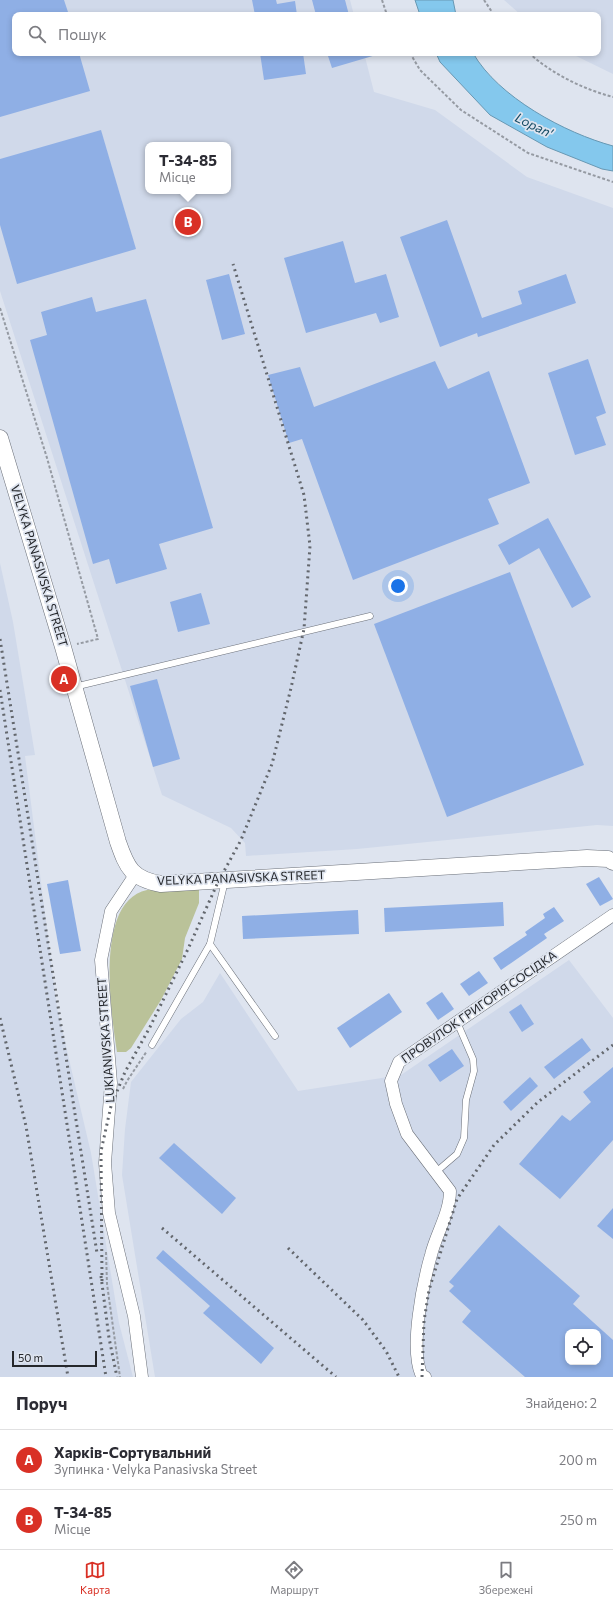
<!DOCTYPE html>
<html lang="uk">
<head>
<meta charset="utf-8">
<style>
  :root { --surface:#fff; --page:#f7f7f7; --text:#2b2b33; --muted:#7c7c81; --line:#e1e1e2; --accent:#d93025 }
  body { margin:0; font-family:Commissioner,sans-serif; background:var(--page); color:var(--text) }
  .controls { position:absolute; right:12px; bottom:12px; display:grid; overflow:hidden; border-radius:8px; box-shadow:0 2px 6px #0003 }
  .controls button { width:36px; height:36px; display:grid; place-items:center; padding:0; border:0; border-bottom:1px solid var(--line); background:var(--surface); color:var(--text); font:20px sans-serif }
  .scale { position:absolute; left:12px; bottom:10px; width:85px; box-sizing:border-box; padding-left:4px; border:2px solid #25272b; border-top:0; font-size:11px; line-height:14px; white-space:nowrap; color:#25272b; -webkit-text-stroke:3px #dee4ef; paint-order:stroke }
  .you { position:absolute; left:398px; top:586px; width:14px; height:14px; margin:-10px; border:3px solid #fff; border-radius:50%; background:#1a73e8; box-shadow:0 0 0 6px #1a73e833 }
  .badge { display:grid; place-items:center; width:26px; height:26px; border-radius:50%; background:var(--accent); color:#fff; font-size:13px; font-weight:700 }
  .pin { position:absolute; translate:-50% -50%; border:2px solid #fff; box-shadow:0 1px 4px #0006 }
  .popup { position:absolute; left:145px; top:142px; width:86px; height:52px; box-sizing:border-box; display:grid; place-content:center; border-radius:8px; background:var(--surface); filter:drop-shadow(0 1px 3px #0005); font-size:13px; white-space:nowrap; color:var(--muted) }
  .popup b { font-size:15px; color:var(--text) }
  .popup::after { content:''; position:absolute; left:50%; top:100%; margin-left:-8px; border:8px solid transparent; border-top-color:var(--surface) }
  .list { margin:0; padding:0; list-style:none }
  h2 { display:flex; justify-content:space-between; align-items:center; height:52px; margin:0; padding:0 16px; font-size:17px }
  h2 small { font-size:13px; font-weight:400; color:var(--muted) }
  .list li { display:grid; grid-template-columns:26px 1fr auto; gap:12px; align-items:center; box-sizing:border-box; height:60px; padding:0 16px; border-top:1px solid var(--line) }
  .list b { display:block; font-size:15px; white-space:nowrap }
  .list p { margin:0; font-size:13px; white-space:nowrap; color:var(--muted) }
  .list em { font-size:13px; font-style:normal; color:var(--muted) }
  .icon { flex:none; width:22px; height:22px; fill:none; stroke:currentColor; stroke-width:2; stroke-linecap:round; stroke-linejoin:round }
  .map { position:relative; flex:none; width:613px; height:1377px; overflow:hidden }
  .search { position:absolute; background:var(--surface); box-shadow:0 2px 6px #0003; left:12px; right:12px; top:12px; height:44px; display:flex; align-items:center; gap:10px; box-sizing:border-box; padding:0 14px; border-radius:8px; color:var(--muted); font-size:15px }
  .sheet { height:172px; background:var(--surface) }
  nav { display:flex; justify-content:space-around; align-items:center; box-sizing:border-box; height:56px; border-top:1px solid var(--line); background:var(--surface); font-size:11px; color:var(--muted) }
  nav a { display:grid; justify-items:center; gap:2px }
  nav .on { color:var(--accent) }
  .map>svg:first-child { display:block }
  .built { fill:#d0d9ea; fill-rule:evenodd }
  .green { fill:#bac299 }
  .water { fill:#84c8ed; stroke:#6898b3 }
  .building { fill:#8fafe5; fill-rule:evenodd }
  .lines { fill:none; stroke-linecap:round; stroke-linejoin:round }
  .service-casing { stroke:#6b7079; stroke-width:7 }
  .minor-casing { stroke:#6b7079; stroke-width:13 }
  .tertiary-casing { stroke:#6b7079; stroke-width:17 }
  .path { stroke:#959aa2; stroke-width:2; stroke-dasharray:3 2; stroke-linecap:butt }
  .service { stroke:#fff; stroke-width:6 }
  .minor { stroke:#fff; stroke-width:12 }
  .tertiary { stroke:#fff; stroke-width:16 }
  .rail { stroke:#63676d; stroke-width:3; stroke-dasharray:2 4; stroke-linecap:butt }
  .labels { text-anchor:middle; stroke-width:3.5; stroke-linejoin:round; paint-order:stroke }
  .street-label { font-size:12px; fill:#25272b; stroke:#dee4ef }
  .water-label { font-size:13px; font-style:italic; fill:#134a63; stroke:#dee4ef }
</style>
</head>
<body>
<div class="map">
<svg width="613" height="1377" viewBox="0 0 613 1377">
  <rect width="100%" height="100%" fill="#dee4ef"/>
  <!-- built -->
  <g class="built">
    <path d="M0 0H350L354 15H15V53H364L374 92 435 110 527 177 613 208V826L597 825 357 849 246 856 245 843 231 828 162 795 0 291ZM148 145H228V191H148Z"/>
    <path d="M504 0H613V74L570 53H598V15H521Z"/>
    <path d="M0 563 13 622 35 755 25 756 57 1008 91 1153 119 1323 133 1377H0Z"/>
    <path d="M569 960 613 1018V1377H155L122 1175 125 1129 131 1082 181 1019 203 1002 220 973 298 1091 401 1075ZM568 1332H598V1362H568Z"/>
  </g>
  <!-- green -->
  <path class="green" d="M199 888V903L185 938 182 959 161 1000 131 1048 126 1052H117C111 1014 94 901 147 890 163 887 182 889 199 888Z"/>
  <!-- water -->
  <g class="water">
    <path d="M415 0H453L456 15H420Z"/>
    <path d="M436 53H473C498 97 565 133 613 146V171L602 169 547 147 490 115 440 62Z"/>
  </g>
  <!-- building -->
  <g class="building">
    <path d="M0 0H64L69 15H15V53H79L90 91 0 117Z"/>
    <path d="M252 0H276L277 4 295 1 297 15H255Z"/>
    <path d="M312 0H345L349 15H316Z"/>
    <path d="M260 53H303L306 74 264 80Z"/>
    <path d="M327 53H375L376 55 332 68Z"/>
    <path d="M101 130 136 249 17 284 0 225V159Z"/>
    <path d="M447 220 482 318 522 304 518 291 566 274 576 303 478 337 477 333 440 347 400 237Z"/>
    <path d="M343 241 355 283 386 274 399 317 380 323 376 313 306 333 284 258Z"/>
    <path d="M229 274 245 334 222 340 206 280Z"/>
    <path d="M92 297 96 312 146 299 213 528 159 544 167 569 116 584 109 559 93 564 30 340 47 335 41 312Z"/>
    <path d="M588 359 606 413 596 417 606 445 575 455 548 373Z"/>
    <path d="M435 361 448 389 489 371 530 483 488 499 499 524 353 580 302 439 289 443 268 375 300 367 314 407Z"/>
    <path d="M548 518 591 597 572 608 539 548 509 565 498 545Z"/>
    <path d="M510 572 584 765 447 817 374 624Z"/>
    <path d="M201 593 210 624 178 632 170 602Z"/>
    <path d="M157 679 180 759 153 767 130 686Z"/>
    <path d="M599 877 613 899 600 906 586 884Z"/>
    <path d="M68 880 81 951 60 954 47 884Z"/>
    <path d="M503 902 504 926 385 932 384 908Z"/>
    <path d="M554 907 564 921 544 934 547 938 501 970 493 958 527 935 525 932 545 918 543 914Z"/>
    <path d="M358 910 359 934 243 939 242 916Z"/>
    <path d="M479 971 488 983 469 996 460 984Z"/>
    <path d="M442 992 454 1009 438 1020 426 1003Z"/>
    <path d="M389 993 402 1012 350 1048 337 1028Z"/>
    <path d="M521 1004 534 1024 522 1032 509 1012Z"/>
    <path d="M582 1038 591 1050 554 1079 544 1067Z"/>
    <path d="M452 1049 464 1066 440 1082 428 1065Z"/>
    <path d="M613 1067V1140L560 1199 519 1164 562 1115 570 1121 591 1102 583 1092Z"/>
    <path d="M530 1077 538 1086 511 1111 503 1102Z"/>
    <path d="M174 1143 236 1198 222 1214 159 1158Z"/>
    <path d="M613 1208V1239L597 1226Z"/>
    <path d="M499 1225 580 1296 573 1304 613 1340V1377H525L462 1322 471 1311 449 1291 454 1286 449 1282ZM568 1332H598V1362H568Z"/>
    <path d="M163 1250 274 1348 261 1364 203 1313 210 1306 156 1258Z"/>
  </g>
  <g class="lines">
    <!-- service casing -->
    <g class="service-casing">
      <g id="service">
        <path d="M74 687 370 616"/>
        <path d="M225 881 210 944 275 1036"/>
        <path d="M152 1045 210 944"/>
        <path d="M436 1172 457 1154 464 1138 466 1100 474 1071 473 1059 457 1022"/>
      </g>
    </g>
    <!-- minor casing -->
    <g class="minor-casing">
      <g id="minor">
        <path d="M135 875 111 911 101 960 111 1083 105 1163 109 1213 134 1316 142 1377"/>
        <path d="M425 1377 422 1376C409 1350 423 1283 431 1255 436 1234 450 1213 450 1191L407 1134 396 1104 391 1081 399 1062 613 915"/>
      </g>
    </g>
    <!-- tertiary casing -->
    <g class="tertiary-casing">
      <path id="tertiary" d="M0 438 63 647 118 842C127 868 132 879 161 884L587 858 608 859 613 862"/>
    </g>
    <!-- path -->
    <g class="path">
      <path d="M382 0 387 15"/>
      <path d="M484 0 494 15"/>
      <path d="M410 53 420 70 461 110 528 153 613 182"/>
      <path d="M529 53C552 74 583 89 613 97"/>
      <path d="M0 308 47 458 98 639 77 644"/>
      <path d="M123 1089 127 1081 147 1051"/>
      <path d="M106 1252 107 1284 120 1377"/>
    </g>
    <!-- service -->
    <use href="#service" class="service"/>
    <!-- minor -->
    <use href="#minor" class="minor"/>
    <!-- tertiary -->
    <use href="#tertiary" class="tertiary"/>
    <!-- rail -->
    <g class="rail">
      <path d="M0 639 97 1253"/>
      <path d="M0 690 106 1377"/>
      <path d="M0 1018 26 1126 68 1377"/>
      <path d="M162 1228 336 1377"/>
      <path d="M288 1248 363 1320 386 1351 399 1377"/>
      <path d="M101 1276 109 1338 117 1377"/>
      <path d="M102 1281 101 1151 111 1106 125 1072 149 1029 188 949 218 882 241 840 272 764 291 688 304 629 310 546 304 495 233 264"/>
      <path d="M422 1377 424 1321 429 1290 457 1199 494 1145 538 1102 613 1045"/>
    </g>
  </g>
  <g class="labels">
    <!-- street labels -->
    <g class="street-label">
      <text transform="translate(39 566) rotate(73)" y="4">VELYKA PANASIVSKA STREET</text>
      <text transform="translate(241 878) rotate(-2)" y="4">VELYKA PANASIVSKA STREET</text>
      <text transform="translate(479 1007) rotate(-35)" y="4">ПРОВУЛОК ГРИГОРІЯ СОСІДКА</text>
      <text transform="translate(106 1040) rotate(-94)" y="4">LUKIANIVSKA STREET</text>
    </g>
    <!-- water labels -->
    <g class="water-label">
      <text transform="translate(534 125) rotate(26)" y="5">Lopan'</text>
    </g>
  </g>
</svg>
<div class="controls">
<button><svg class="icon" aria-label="locate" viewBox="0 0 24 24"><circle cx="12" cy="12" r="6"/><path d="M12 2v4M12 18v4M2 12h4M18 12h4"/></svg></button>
</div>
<div class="scale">50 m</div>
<div class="you"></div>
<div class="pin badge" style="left:64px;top:679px">A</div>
<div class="pin badge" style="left:188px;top:222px">B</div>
<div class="popup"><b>Т-34-85</b>Місце</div>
<div class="search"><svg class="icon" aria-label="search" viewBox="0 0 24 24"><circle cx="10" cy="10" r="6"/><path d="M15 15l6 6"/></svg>Пошук</div>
</div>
<section class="sheet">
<h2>Поруч<small>Знайдено: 2</small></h2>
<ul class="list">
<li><span class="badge">A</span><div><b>Харків-Сортувальний</b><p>Зупинка · Velyka Panasivska Street</p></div><em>200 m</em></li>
<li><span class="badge">B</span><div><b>Т-34-85</b><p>Місце</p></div><em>250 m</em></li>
</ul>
</section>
<nav>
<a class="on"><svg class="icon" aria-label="map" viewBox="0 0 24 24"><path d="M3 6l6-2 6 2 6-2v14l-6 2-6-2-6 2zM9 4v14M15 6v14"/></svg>Карта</a>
<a><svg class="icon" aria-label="directions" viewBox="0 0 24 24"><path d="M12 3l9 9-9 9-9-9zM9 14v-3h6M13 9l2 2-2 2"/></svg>Маршрут</a>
<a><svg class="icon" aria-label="saved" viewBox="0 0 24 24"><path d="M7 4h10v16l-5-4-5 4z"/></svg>Збережені</a>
</nav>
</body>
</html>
